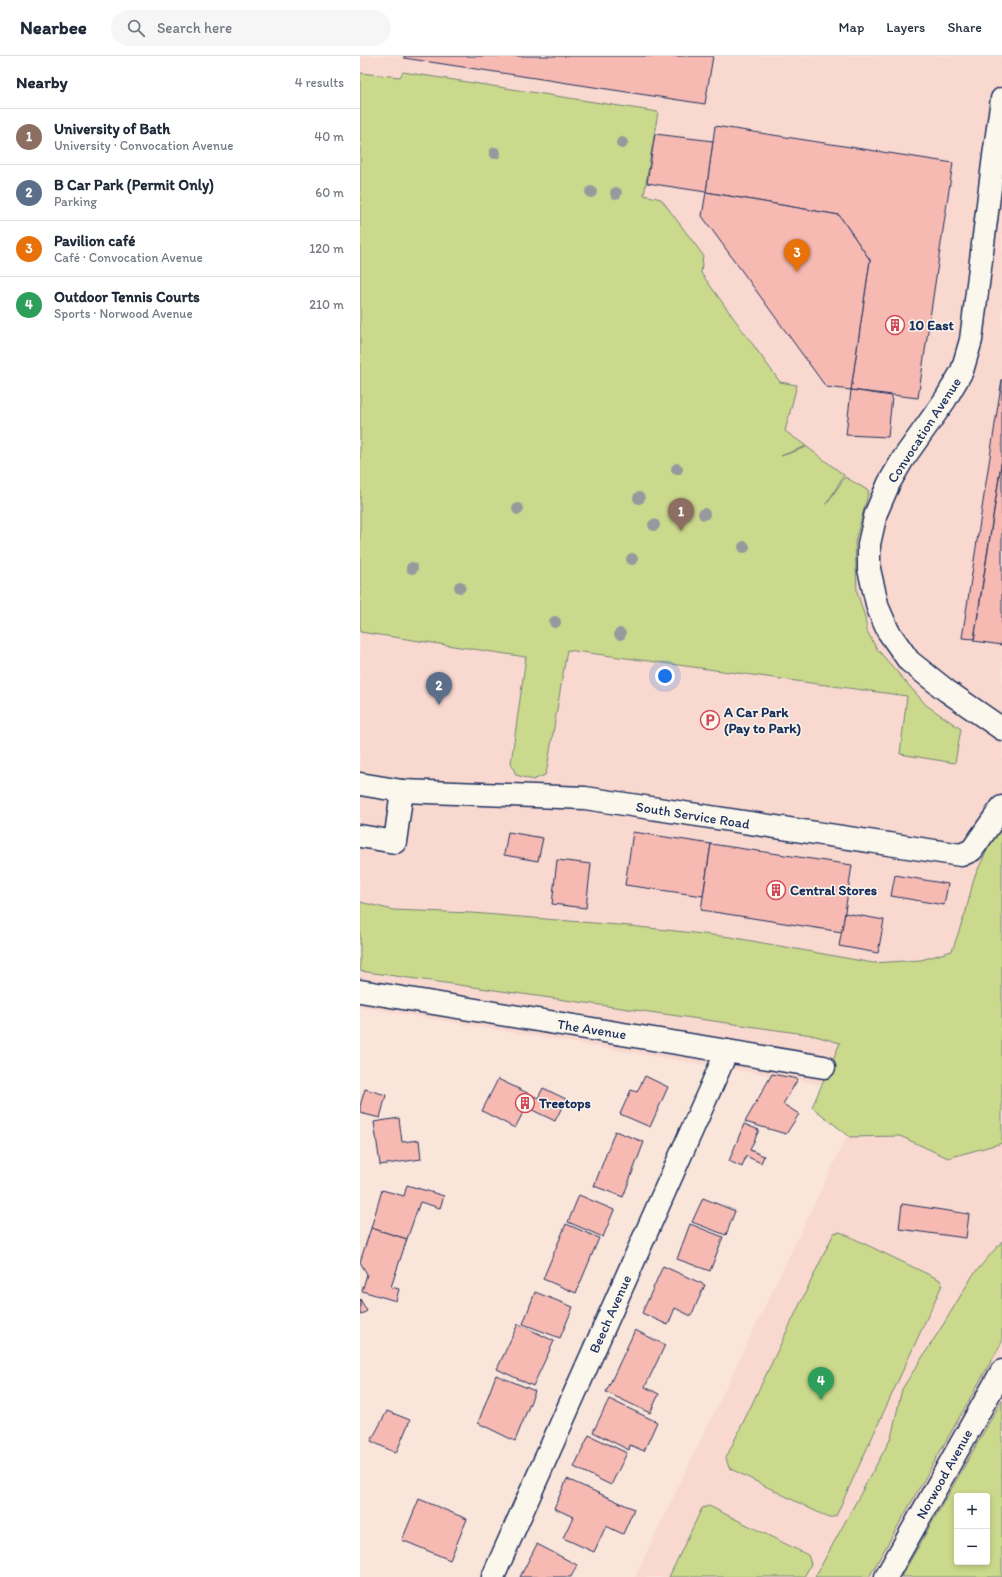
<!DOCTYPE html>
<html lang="en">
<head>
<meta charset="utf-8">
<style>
  :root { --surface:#fff; --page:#f6f6f7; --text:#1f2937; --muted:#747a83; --line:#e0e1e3; --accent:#0f766e }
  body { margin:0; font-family:Itim,sans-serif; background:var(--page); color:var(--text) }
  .controls { position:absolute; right:12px; bottom:12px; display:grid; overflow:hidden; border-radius:4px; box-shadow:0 2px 6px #0003 }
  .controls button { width:36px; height:36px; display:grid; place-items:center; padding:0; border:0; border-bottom:1px solid var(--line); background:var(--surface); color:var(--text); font:20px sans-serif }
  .you { position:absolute; left:305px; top:620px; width:14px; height:14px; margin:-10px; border:3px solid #fff; border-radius:50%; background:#1a73e8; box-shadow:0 0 0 6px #1a73e833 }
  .badge { display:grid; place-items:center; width:26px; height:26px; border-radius:50%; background:var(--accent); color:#fff; font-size:13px; font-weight:700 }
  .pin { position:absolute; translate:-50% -33px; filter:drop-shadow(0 1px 2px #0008) }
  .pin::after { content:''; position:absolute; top:21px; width:14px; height:12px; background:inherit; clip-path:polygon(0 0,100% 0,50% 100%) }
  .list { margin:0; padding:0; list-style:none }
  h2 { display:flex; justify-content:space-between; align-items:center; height:52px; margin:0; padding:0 16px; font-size:17px }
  h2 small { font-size:13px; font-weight:400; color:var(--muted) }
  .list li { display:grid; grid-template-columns:26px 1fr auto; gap:12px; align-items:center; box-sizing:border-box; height:56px; padding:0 16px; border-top:1px solid var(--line) }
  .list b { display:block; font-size:15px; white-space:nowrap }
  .list p { margin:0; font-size:13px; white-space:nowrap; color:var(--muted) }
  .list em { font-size:13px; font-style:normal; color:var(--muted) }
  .icon { flex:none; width:22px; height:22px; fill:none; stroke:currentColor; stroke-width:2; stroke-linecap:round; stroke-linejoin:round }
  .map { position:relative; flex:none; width:642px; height:1521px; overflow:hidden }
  header { display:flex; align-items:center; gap:24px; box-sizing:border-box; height:56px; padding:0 20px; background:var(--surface); border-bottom:1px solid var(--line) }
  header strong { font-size:19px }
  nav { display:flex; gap:22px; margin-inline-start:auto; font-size:14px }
  .search { width:280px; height:36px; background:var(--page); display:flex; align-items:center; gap:10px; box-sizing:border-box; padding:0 14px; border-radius:22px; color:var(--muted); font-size:15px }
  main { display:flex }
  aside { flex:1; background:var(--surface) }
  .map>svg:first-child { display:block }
  .built { fill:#f9d8cf; fill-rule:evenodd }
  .green { fill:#cbd98c; stroke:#738475; fill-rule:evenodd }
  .building { fill:#f6bab3; stroke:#1b2f5e }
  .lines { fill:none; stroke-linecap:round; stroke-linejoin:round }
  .minor-casing { stroke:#1b2f5e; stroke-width:25 }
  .minor { stroke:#fbf7ec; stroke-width:22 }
  .tree { fill:#98999d }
  .labels { text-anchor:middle; stroke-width:3; stroke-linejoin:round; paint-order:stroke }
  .poi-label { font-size:14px; font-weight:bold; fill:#1b2f5e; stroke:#fbf7ec; text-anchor:start }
  .street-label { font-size:14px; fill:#1b2f5e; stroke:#fbf7ec }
</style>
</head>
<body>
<header>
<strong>Nearbee</strong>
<div class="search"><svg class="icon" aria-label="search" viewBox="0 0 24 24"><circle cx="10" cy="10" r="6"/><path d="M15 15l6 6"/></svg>Search here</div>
<nav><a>Map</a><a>Layers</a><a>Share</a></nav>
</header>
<main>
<aside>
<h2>Nearby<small>4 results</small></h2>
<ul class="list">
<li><span class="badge" style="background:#8d6e63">1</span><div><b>University of Bath</b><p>University · Convocation Avenue</p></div><em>40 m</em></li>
<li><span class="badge" style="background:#5c6f8a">2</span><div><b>B Car Park (Permit Only)</b><p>Parking</p></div><em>60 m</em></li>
<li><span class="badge" style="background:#e8710a">3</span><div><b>Pavilion café</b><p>Café · Convocation Avenue</p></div><em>120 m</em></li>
<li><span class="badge" style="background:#2e9e5b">4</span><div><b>Outdoor Tennis Courts</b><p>Sports · Norwood Avenue</p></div><em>210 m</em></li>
</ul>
</aside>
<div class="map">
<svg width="642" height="1521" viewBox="0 0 642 1521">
  <rect width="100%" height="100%" fill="#fae5db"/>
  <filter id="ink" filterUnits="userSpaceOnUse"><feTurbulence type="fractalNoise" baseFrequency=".025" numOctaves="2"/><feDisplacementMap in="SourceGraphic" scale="8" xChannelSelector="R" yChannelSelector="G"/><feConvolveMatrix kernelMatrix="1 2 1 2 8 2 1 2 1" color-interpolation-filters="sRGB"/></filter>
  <g filter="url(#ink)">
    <!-- built -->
    <path class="built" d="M0 0H642V1521H275L508 1036 0 951ZM597 1440H627V1506H597Z"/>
    <!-- green -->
    <g class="green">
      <path d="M43 16 298 56 284 139 301 143 343 199 341 217 420 326 437 329 425 375 446 390 421 400 447 391 484 419 466 449 485 421 509 435 495 486 497 536 505 561 507 575 517 593 566 649 601 673 595 707 540 698 547 640 207 594 187 713 185 719 173 724 156 719 151 707 166 601 0 576V17L40 21Z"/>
      <path d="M642 766V1087L588 1102 540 1080 490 1081 452 1051 480 987 452 979 0 915V846L33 854 112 857 270 870 370 881 513 907 561 904 592 895 606 855 614 822 637 773Z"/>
      <path d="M480 1176 580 1224 582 1229 476 1460 469 1462 369 1412 366 1402 474 1177Z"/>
      <path d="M642 1185V1286L509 1521H455L531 1382 542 1333 583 1269 613 1219Z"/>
      <path d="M642 1344V1521H541ZM597 1440H627V1506H597Z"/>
      <path d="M349 1450 448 1499 451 1508 444 1521H309L342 1452Z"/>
    </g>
    <!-- building -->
    <g class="building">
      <path d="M44 0H353L345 48 44 2Z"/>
      <path d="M355 70 593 107 558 342 491 334 510 204 479 159 346 136Z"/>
      <path d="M295 78 353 85 346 136 287 127Z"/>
      <path d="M346 136 479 159 510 204 491 334 466 331 342 160Z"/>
      <path d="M642 323V402L614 583 602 582Z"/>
      <path d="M491 334 532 340 528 381 486 379Z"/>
      <path d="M642 403V589L614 585Z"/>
      <path d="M148 776 183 782 178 805 144 799Z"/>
      <path d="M273 776 351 788 343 840 265 829Z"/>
      <path d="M351 788 492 809 482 876 341 854Z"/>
      <path d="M197 804 231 808 226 852 192 848Z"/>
      <path d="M535 819 588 828 584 849 531 840Z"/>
      <path d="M485 857 524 864 518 897 479 890Z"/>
      <path d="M412 1018 438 1023 423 1048 439 1058 426 1078 385 1066Z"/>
      <path d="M285 1020 308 1031 290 1071 260 1058 271 1034 277 1036Z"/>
      <path d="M138 1023 178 1042 183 1032 206 1043 195 1065 166 1051 155 1072 122 1055Z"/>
      <path d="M5 1033 26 1039 20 1062 0 1057V1050Z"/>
      <path d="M39 1062 42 1086 59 1084 61 1103 20 1109 14 1066Z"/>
      <path d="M384 1068 399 1074 390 1094 404 1100 401 1107 386 1100 382 1111 369 1105Z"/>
      <path d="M255 1075 284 1086 263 1141 234 1130Z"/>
      <path d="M47 1129 84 1140 80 1152 60 1146 47 1183 11 1172 22 1134 44 1140Z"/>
      <path d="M219 1139 254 1154 243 1181 208 1166Z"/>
      <path d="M343 1142 375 1155 366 1179 332 1166Z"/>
      <path d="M542 1148 609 1158 606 1182 539 1173Z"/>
      <path d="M206 1168 239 1182 216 1237 183 1223Z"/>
      <path d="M330 1168 363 1181 350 1215 317 1203Z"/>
      <path d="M11 1172 47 1183 31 1231 39 1233 36 1245 2 1235 7 1218 0 1206Z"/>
      <path d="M303 1210 345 1229 331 1260 315 1252 308 1269 282 1257Z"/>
      <path d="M175 1236 213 1251 200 1282 163 1268Z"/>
      <path d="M0 1243 7 1255 0 1259Z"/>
      <path d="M158 1268 194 1285 173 1330 137 1313Z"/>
      <path d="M275 1274 305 1289 285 1331 299 1338 290 1357 246 1336Z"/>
      <path d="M136 1319 175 1335 155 1385 118 1367Z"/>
      <path d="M249 1343 297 1366 284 1395 270 1389 269 1394 233 1376Z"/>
      <path d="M27 1355 50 1364 36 1397 11 1385Z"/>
      <path d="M229 1379 267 1397 251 1429 214 1411Z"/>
      <path d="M207 1423 274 1453 263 1478 246 1470 234 1496 203 1482 213 1461 194 1452Z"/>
      <path d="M59 1443 107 1463 90 1504 42 1484Z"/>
      <path d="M177 1488 217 1509 211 1521H160Z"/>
    </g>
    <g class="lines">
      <!-- minor casing -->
      <g class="minor-casing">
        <g id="minor">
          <path d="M642 43 634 100 611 284 602 315 585 344 543 403 529 427 516 457 509 488V513L518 552 528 575 549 605 587 635 642 673"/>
          <path d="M0 728 42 735 225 742 601 799 612 794 642 751"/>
          <path d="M0 780 35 786 42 735"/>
          <path d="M0 935 464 1011"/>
          <path d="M133 1521 367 995"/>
          <path d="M526 1521 642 1315"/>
        </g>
      </g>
      <!-- minor -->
      <use href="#minor" class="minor"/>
    </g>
    <!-- trees -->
    <g class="tree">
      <circle cx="262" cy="87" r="6"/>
      <circle cx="135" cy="97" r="6"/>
      <circle cx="231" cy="136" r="6"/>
      <circle cx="256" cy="137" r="6"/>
      <circle cx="317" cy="413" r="6"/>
      <circle cx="279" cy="442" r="6"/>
      <circle cx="158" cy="453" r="6"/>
      <circle cx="344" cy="458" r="6"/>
      <circle cx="294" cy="469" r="6"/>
      <circle cx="384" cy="491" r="6"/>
      <circle cx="272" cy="503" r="6"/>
      <circle cx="52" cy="512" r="6"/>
      <circle cx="100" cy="531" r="6"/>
      <circle cx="195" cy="566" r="6"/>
      <circle cx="260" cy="578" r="6"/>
    </g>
  </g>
  <!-- icons -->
  <defs>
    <g id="building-ring" transform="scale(1)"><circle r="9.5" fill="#fbf7ec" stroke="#d1495b" stroke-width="1.5"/><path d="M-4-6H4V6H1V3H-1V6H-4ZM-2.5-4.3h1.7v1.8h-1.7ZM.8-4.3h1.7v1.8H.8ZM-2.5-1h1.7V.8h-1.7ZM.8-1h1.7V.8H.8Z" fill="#d1495b"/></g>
    <g id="parking-ring" transform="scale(1)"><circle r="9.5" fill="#fbf7ec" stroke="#d1495b" stroke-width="1.5"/><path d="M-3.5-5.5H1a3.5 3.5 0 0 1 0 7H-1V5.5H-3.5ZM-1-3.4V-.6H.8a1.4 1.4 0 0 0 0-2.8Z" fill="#d1495b"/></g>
  </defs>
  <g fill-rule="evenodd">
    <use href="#building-ring" x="535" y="269"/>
    <use href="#parking-ring" x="350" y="664"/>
    <use href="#building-ring" x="416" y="834"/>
    <use href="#building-ring" x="165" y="1047"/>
  </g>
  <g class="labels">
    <!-- poi labels -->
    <g class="poi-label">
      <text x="549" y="274">10 East</text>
      <text x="364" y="661">A Car Park<tspan x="364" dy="16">(Pay to Park)</tspan></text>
      <text x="430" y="839">Central Stores</text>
      <text x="179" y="1052">Treetops</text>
    </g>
    <!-- street labels -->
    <g class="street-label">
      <text transform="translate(564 374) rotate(-57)" y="5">Convocation Avenue</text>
      <text transform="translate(333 759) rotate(9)" y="5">South Service Road</text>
      <text transform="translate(232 973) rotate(9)" y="5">The Avenue</text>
      <text transform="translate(250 1258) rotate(-66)" y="5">Beech Avenue</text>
      <text transform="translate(584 1418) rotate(-61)" y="5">Norwood Avenue</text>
    </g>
  </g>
</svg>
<div class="controls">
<button>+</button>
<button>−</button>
</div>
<div class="you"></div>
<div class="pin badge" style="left:321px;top:475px;background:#8d6e63">1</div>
<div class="pin badge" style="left:79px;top:649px;background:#5c6f8a">2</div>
<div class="pin badge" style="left:437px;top:216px;background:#e8710a">3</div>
<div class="pin badge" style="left:461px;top:1344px;background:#2e9e5b">4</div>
</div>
</main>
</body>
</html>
